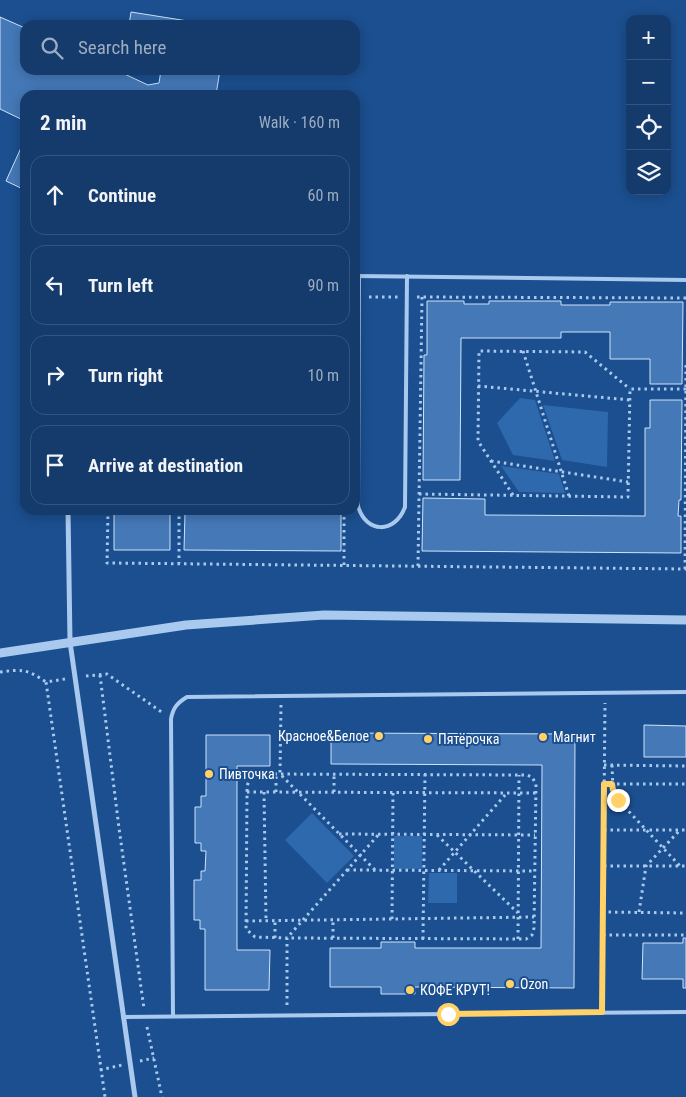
<!DOCTYPE html>
<html lang="en">
<head>
<meta charset="utf-8">
<style>
  :root { --surface:#143b6b; --page:#1d4271; --text:#f1f3f6; --muted:#9dadc1; --line:#33557e }
  body { margin:0; font-family:"Roboto Condensed",sans-serif; background:var(--page); color:var(--text) }
  .controls { position:absolute; right:15px; top:15px; display:grid; overflow:hidden; border-radius:10px; box-shadow:0 2px 12px #0003 }
  .controls button { width:45px; height:45px; display:grid; place-items:center; padding:0; border:0; border-bottom:1px solid var(--line); background:var(--surface); color:var(--text); font:25px sans-serif }
  .stop { position:absolute; width:15px; height:15px; margin:-11px; border:4px solid #ffd166; border-radius:50%; background:#fff }
  .stop.end { background:#ffd166; border-color:#fff; box-shadow:0 1px 5px #0008 }
  .list { margin:0; padding:0; list-style:none }
  h2 { display:flex; justify-content:space-between; align-items:center; height:65px; margin:0; padding:0 20px; font-size:21px }
  h2 small { font-size:16px; font-weight:400; color:var(--muted) }
  .list li { display:grid; grid-template-columns:32px 1fr auto; gap:15px; align-items:center; box-sizing:border-box; height:80px; margin:0 10px 10px; padding:0 10px; border:1px solid var(--line); border-radius:15px }
  .list b { display:block; font-size:19px; white-space:nowrap }
  .list em { font-size:16px; font-style:normal; color:var(--muted) }
  .icon { flex:none; width:28px; height:28px; fill:none; stroke:currentColor; stroke-width:2; stroke-linecap:round; stroke-linejoin:round }
  .map { position:relative; flex:none; width:686px; height:1097px; overflow:hidden }
  .search { position:absolute; background:var(--surface); box-shadow:0 2px 12px #0003; left:20px; top:20px; width:340px; height:55px; display:flex; align-items:center; gap:12px; box-sizing:border-box; padding:0 18px; border-radius:15px; color:var(--muted); font-size:19px }
  .panel { position:absolute; background:var(--surface); box-shadow:0 2px 12px #0003; left:20px; top:90px; width:340px; height:425px; border-radius:15px }
  .map>svg:first-child { display:block }
  .green { fill:#2e69ad }
  .building { fill:#4478b7; stroke:#cfe3fa }
  .lines { fill:none; stroke-linecap:round; stroke-linejoin:round }
  .path { stroke:#a9c9ee; stroke-width:3; stroke-dasharray:2.5 4; stroke-linecap:butt }
  .service { stroke:#a9c9ee; stroke-width:4 }
  .minor { stroke:#a9c9ee; stroke-width:5 }
  .tertiary { stroke:#a9c9ee; stroke-width:9 }
  .route { stroke:#ffd166; stroke-width:6 }
  .poi-dot { fill:#ffd166; stroke:#1b4f8f; stroke-width:2 }
  .labels { text-anchor:middle; stroke-width:4; stroke-linejoin:round; paint-order:stroke }
  .poi-label { font-size:14px; fill:#fff; stroke:#1b4f8f; text-anchor:start }
</style>
</head>
<body>
<div class="map">
<svg width="686" height="1097" viewBox="0 0 686 1097">
  <rect width="100%" height="100%" fill="#1b4f8f"/>
  <!-- green -->
  <g class="green">
    <path d="M520 398 535 400 555 461 513 455 497 423Z"/>
    <path d="M543 405 608 412 607 467 562 460Z"/>
    <path d="M501 466 559 474 565 493 519 492Z"/>
    <path d="M312 813 354 856 327 883 285 840Z"/>
    <rect x="394" y="836" width="28" height="33"/>
    <path d="M429 873H457V903H428Z"/>
  </g>
  <!-- building -->
  <g class="building">
    <path d="M131 12 213 25H129Z"/>
    <path d="M0 17 25 28V70H116L148 85 159 83 161 70H220L216 95H25V121L0 109Z"/>
    <path d="M25 139V190L6 181Z"/>
    <path d="M427 301H464V304H489V301H561V305H610V302H683L682 384H650V359H610V332H561V338H461L460 480H423L424 355H427Z"/>
    <path d="M650 400H682L681 500H679L678 516H681V553L422 551 423 498 485 499V515L645 516V428H650Z"/>
    <path d="M114 510H151V513H170V550H114Z"/>
    <path d="M305 510H338V514H341V551L184 550 185 513 305 514Z"/>
    <path d="M644 725 686 726V757H644Z"/>
    <path d="M331 733 575 734 574 988 415 987V994H381V987H330V948H381V942H415V948H541L542 765 331 764Z"/>
    <path d="M206 735H270V766H237V950H270L269 990H205V929H200V920H194V880H201V871H205L206 851H201V843H195V807H201V796H206Z"/>
    <path d="M683 938H686V988H683V979H642L643 943H683Z"/>
  </g>
  <g class="lines">
    <!-- path -->
    <g class="path">
      <path d="M369 297H398"/>
      <path d="M417 297 686 298"/>
      <path d="M523 351 569 496"/>
      <path d="M478 386 630 400"/>
      <path d="M491 461 628 482"/>
      <path d="M419 494 628 497 630 389H686"/>
      <path d="M513 495 478 441 479 351 585 352 630 389"/>
      <path d="M108 510 107 563 686 569"/>
      <path d="M179 510V563"/>
      <path d="M344 565V510"/>
      <path d="M418 566 422 297"/>
      <path d="M685 569 686 362"/>
      <path d="M0 672C22 669 27 669 46 682"/>
      <path d="M100 675 119 828 144 1009"/>
      <path d="M86 676 107 674 163 713"/>
      <path d="M65 679 46 682 105 1097"/>
      <path d="M281 705 280 774 375 870"/>
      <path d="M604 765 686 766"/>
      <path d="M612 765 613 790 618 800 680 866"/>
      <path d="M604 784H686"/>
      <path d="M247 792 536 793"/>
      <path d="M264 792 266 920"/>
      <path d="M276 792V774"/>
      <path d="M334 792V774"/>
      <path d="M604 830H686"/>
      <path d="M339 834 535 835"/>
      <path d="M437 835 518 913"/>
      <path d="M604 866H686"/>
      <path d="M347 870 535 871"/>
      <path d="M439 870 506 794"/>
      <path d="M603 912 605 703"/>
      <path d="M639 912 646 866 680 830"/>
      <path d="M392 919 393 793"/>
      <path d="M246 921 534 917"/>
      <path d="M603 935H686"/>
      <path d="M275 938V920"/>
      <path d="M333 938V920"/>
      <path d="M423 939 425 774"/>
      <path d="M518 939 519 775"/>
      <path d="M603 1004V912L686 913"/>
      <path d="M287 1005V938L526 939 532 935 534 928 536 784 532 777 527 775 261 774C250 775 247 781 247 792L246 929 255 937 287 938 379 834"/>
      <path d="M147 1027 162 1097"/>
      <path d="M140 1061 154 1058"/>
      <path d="M100 1070 122 1065"/>
    </g>
    <!-- service -->
    <g class="service">
      <path d="M355 276 686 280"/>
      <path d="M359 276 358 506C366 534 395 534 405 507L407 276"/>
      <path d="M173 1016 171 719C173 708 177 703 187 697L686 692"/>
      <path d="M123 1017 686 1012"/>
    </g>
    <!-- minor -->
    <path class="minor" d="M68 510 70 642 135 1097"/>
    <!-- tertiary -->
    <path class="tertiary" d="M0 653 186 625 324 615 686 620"/>
  </g>
  <g class="lines">
    <!-- route -->
    <path class="route" d="M448 1014 602 1012 604 784H612L613 790 618 800"/>
  </g>
  <!-- markers -->
  <g class="poi-dot">
    <circle cx="379" cy="736" r="5"/>
    <circle cx="543" cy="737" r="5"/>
    <circle cx="428" cy="739" r="5"/>
    <circle cx="209" cy="774" r="5"/>
    <circle cx="510" cy="984" r="5"/>
    <circle cx="410" cy="990" r="5"/>
  </g>
  <g class="labels">
    <!-- poi labels -->
    <g class="poi-label">
      <text x="369" y="741" text-anchor="end">Красное&amp;Белое</text>
      <text x="553" y="742">Магнит</text>
      <text x="438" y="744">Пятёрочка</text>
      <text x="219" y="779">Пивточка</text>
      <text x="520" y="989">Ozon</text>
      <text x="420" y="995">КОФЕ КРУТ!</text>
    </g>
  </g>
</svg>
<div class="controls">
<button>+</button>
<button>−</button>
<button><svg class="icon" aria-label="locate" viewBox="0 0 24 24"><circle cx="12" cy="12" r="6"/><path d="M12 2v4M12 18v4M2 12h4M18 12h4"/></svg></button>
<button><svg class="icon" aria-label="layers" viewBox="0 0 24 24"><path d="M12 4l9 5-9 5-9-5zM3 14l9 5 9-5"/></svg></button>
</div>
<div class="stop" style="left:448px;top:1014px"></div>
<div class="stop end" style="left:618px;top:800px"></div>
<div class="search"><svg class="icon" aria-label="search" viewBox="0 0 24 24"><circle cx="10" cy="10" r="6"/><path d="M15 15l6 6"/></svg>Search here</div>
<section class="panel">
<h2>2 min<small>Walk · 160 m</small></h2>
<ul class="list">
<li><svg class="icon" aria-label="ahead" viewBox="0 0 24 24"><path d="M12 20V5M6 11l6-6 6 6"/></svg><div><b>Continue</b></div><em>60 m</em></li>
<li><svg class="icon" aria-label="left" viewBox="0 0 24 24"><path d="M17 20v-9H6M10 6l-5 5 5 5"/></svg><div><b>Turn left</b></div><em>90 m</em></li>
<li><svg class="icon" aria-label="right" viewBox="0 0 24 24"><path d="M7 20v-9h11M14 6l5 5-5 5"/></svg><div><b>Turn right</b></div><em>10 m</em></li>
<li><svg class="icon" aria-label="arrive" viewBox="0 0 24 24"><path d="M6 21V4h12l-3 4 3 4H6"/></svg><div><b>Arrive at destination</b></div></li>
</ul>
</section>
</div>
</body>
</html>
